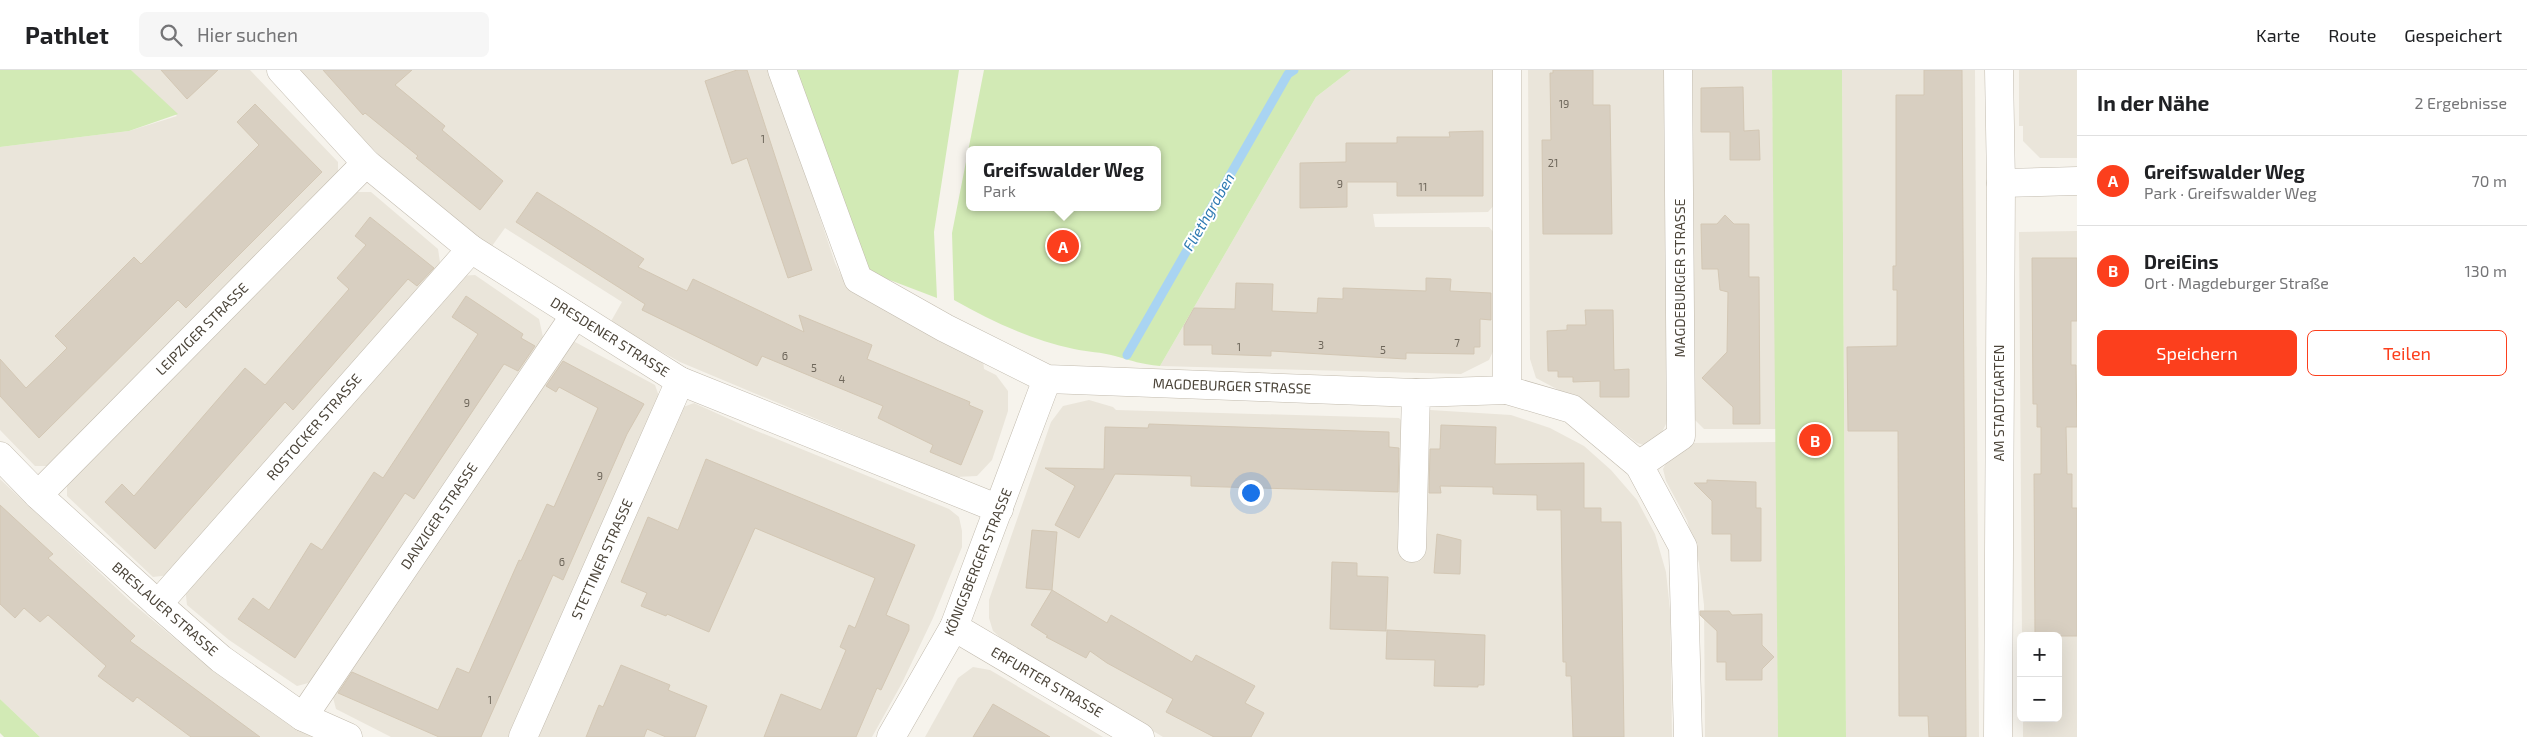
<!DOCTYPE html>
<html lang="de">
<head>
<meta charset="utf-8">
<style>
  :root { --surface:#fff; --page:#f6f6f6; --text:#202124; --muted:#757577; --line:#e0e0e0; --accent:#fc3f1d }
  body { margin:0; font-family:"Exo 2",sans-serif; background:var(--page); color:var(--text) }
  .controls { position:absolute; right:15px; bottom:15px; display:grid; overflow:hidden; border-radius:8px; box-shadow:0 5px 20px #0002 }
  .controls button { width:45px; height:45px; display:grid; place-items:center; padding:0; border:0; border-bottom:1px solid var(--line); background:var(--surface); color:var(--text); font:25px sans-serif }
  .you { position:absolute; left:1250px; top:422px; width:18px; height:18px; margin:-12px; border:4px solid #fff; border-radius:50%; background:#1a73e8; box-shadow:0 0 0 8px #1a73e833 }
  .badge { display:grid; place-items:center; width:32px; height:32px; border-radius:50%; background:var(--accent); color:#fff; font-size:16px; font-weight:700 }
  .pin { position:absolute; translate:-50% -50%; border:2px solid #fff; box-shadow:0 1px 5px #0006 }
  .popup { position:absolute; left:966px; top:76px; width:195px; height:65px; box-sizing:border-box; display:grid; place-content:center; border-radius:8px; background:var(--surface); filter:drop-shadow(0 1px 4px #0005); font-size:16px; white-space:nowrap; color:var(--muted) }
  .popup b { font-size:19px; color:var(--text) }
  .popup::after { content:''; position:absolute; left:50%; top:100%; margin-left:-10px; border:10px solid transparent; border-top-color:var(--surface) }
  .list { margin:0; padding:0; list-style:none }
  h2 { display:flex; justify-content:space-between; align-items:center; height:65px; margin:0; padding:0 20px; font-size:21px }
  h2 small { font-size:16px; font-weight:400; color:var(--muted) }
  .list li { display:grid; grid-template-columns:32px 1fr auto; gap:15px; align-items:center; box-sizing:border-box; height:90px; padding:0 20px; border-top:1px solid var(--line) }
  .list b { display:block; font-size:19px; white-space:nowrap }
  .list p { margin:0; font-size:16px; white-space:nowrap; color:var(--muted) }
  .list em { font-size:16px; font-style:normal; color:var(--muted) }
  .actions { display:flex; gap:10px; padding:15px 20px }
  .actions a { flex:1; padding:11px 0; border:1px solid var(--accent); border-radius:8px; text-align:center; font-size:18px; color:var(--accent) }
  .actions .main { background:var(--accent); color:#fff }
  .icon { flex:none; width:28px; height:28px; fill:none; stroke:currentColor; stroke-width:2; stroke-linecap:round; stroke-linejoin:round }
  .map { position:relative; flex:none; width:2077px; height:667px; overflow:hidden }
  header { display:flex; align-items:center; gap:30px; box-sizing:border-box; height:70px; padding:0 25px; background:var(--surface); border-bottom:1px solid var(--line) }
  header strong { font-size:24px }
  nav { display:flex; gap:28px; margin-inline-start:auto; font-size:18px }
  .search { width:350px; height:45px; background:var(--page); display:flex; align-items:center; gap:12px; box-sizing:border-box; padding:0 18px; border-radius:8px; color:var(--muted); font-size:19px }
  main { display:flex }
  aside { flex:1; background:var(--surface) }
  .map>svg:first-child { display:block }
  .residential { fill:#eae5da }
  .green { fill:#d2eab5; fill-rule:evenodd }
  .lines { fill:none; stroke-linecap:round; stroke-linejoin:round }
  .stream { stroke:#a9d4f2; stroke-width:9 }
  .building { fill:#d8cfc1; stroke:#d3c7b4 }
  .minor-casing { stroke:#c2bbae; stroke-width:29 }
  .minor { stroke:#fff; stroke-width:28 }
  .labels { text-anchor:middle; stroke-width:4; stroke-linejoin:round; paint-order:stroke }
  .number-label { font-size:11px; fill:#6e675b }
  .street-label { font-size:14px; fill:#4b4439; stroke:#fff }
  .water-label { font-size:15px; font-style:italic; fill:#2e7ab2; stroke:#fff }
</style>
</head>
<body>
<header>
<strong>Pathlet</strong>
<div class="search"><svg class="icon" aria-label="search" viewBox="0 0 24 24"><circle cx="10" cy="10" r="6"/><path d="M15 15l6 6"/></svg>Hier suchen</div>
<nav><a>Karte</a><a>Route</a><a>Gespeichert</a></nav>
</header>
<main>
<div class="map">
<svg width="2077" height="667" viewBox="0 0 2077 667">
  <rect width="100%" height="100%" fill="#f6f3ec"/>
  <!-- residential -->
  <g class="residential">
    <path d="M131 0H250L338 92V111L54 396H35L0 360V77L129 61 177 46Z"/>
    <path d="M294 0H771L835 193 845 213 983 290 984 299 996 305 1008 321V341L992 390 977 406 955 407 680 292 610 253 622 232 505 158 492 176 459 153 392 97 329 38Z"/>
    <path d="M1351 0H1496V133L1488 142 1373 144 1375 157H1489L1497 166 1498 271 1489 290 1461 304 1160 296 1316 27Z"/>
    <path d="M1528 0H1667L1670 337 1666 354 1659 368 1648 376 1637 373 1611 352 1583 333 1536 308 1530 289Z"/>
    <path d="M1687 0H1772L1777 359H1704L1690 345Z"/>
    <path d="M1842 0H1975L1979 667H1846Z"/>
    <path d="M2019 0H2077V88H2040L2023 71V56H2019Z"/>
    <path d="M351 122H371L438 179 441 199 170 505 153 507 67 426V408Z"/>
    <path d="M2077 161V667H2023V648H2058V566H2022L2019 162Z"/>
    <path d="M475 205 539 249 543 267 316 611 297 616 229 570 187 535 185 517 458 206Z"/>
    <path d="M575 272 655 315 661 332 514 667H391L336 639 331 620 559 274Z"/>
    <path d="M1089 330 1113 337 1116 340 1399 348 1408 357 1405 471 1399 484H1424L1418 471 1421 348 1430 340 1511 345 1550 358 1584 376 1611 400 1637 430 1655 464 1666 502 1670 540 1672 667H1163L1003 570 993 561 989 548V530L1051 352 1063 336Z"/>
    <path d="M694 333 747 357 949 439 959 447 962 461V477L933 548 902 613 872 667H533L678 339Z"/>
    <path d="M1777 372 1778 667H1705L1704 535 1699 493 1687 450 1666 411 1663 399 1669 387 1690 373Z"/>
    <path d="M0 409 131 532 198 588 272 640 319 667H40L0 629Z"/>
    <path d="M973 597 990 600 1103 667H925L958 608Z"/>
  </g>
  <!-- green -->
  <g class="green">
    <path d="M0 0H131L178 44 129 61 0 77Z"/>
    <path d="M796 0H959L934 162 937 228 874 204 859 187Z"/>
    <path d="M984 0H1351L1316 27 1160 296C1140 294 1133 291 1115 286 1102 282 1087 282 1074 279 1031 270 991 251 954 230L952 163ZM969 80H1157V137H969Z"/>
    <path d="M1772 0H1842L1846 667H1778Z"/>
    <path d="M0 629 40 667H4L0 663Z"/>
  </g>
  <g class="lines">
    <!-- stream -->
    <path class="stream" d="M1127 285 1288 4 1294 0"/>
  </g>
  <!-- building -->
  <g class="building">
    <path d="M161 0H218L187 29Z"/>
    <path d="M323 0H412L395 15 445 56 442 60 503 111 480 140 416 88 418 86 365 43 363 45Z"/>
    <path d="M737 0H747L812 200 788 208 747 88 732 94 705 11Z"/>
    <path d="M1553 0H1593V35H1610L1612 164H1543L1542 70H1551L1550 3H1553Z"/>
    <path d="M1924 0H1962L1966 667H1929L1928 646H1899L1898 361H1848L1847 277 1897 276V220H1893V196H1896V25H1924Z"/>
    <path d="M1743 17 1744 61 1759 60 1760 90H1730V62H1701V18Z"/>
    <path d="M255 34 322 102 186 238 178 230 39 368 0 326V289L26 318 51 294 67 278 55 266 134 187 141 194 259 75 237 52Z"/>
    <path d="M1483 61V126H1397V112H1347V137L1300 138V93L1346 92V73H1397V67H1450L1449 62Z"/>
    <path d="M537 122 644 189 638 197 687 221 693 209 804 262 799 245 872 275 867 289 970 332 969 335 983 341 961 395 930 382 933 375 878 348 883 336 762 286 757 296 642 240 645 234 516 152Z"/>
    <path d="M1725 145 1734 154H1749V207H1759L1760 354H1733V337L1702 308 1727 282 1728 222 1720 220 1718 199H1702L1701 154H1717Z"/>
    <path d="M370 147 434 198 417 216 408 209 293 340 285 332 155 479 105 432 122 414 134 426 245 298 265 315 349 219 337 208 366 175 355 166Z"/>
    <path d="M2032 188H2077V251H2071V295H2076L2077 357H2066L2067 404H2072V438H2077V566H2035L2034 404H2041V357H2037V334H2033Z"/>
    <path d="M1426 208 1451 209 1450 221 1491 223V250L1480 249V277H1474V284L1406 283V289L1271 281V286L1212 284V275H1184V256L1194 238 1235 239 1236 213 1273 214 1272 241 1317 243 1318 228 1343 229V218L1426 221Z"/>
    <path d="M466 226 523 264 521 268 535 276 518 301 504 294 414 429 405 423 295 588 238 549 253 528 269 540 311 473 322 480 374 402 383 408 478 264 452 247Z"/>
    <path d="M1585 240H1613L1614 300 1629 299V327H1600V311L1573 312V307H1558V301H1548L1547 261 1567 260V255H1586Z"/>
    <path d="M563 291 644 334 627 364 563 510 553 505 481 667H439L338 623 352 602 438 640 457 598 469 603 519 490 521 491 547 434 554 437 598 338 559 317 556 322 546 316Z"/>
    <path d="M1149 354 1389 362V377L1399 378 1398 422 1191 416V406L1115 404 1079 468 1055 455 1075 416 1045 398 1104 399 1105 357 1148 358Z"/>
    <path d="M1441 355 1496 357 1495 394 1584 393V438H1601V452H1621L1624 667H1573L1571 606H1566V592H1563L1561 440H1537V425L1493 424V417L1440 416 1441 423H1429L1430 379H1440Z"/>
    <path d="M706 389 915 475 886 545 909 555V560L881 620 877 618 856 667H764L781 624 821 640 846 580 840 577 849 555 855 558 875 508 755 458 709 562 667 544 666 546 641 536 647 523 621 512 648 447 678 460Z"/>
    <path d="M1707 410 1756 412V438H1761V491H1731V464H1712V431L1694 413H1707Z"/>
    <path d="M0 435 53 484 48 488 135 566 130 571 260 667H191L137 627 133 632 98 606 106 596 48 545 40 552 24 538 15 548 0 534Z"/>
    <path d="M1032 460 1057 462 1052 520 1107 553 1111 545 1192 592 1196 585 1255 616 1245 633 1264 643 1251 667H1214L1166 642 1173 629 1107 593 1090 581 1086 588 1046 567 1048 566 1031 555 1052 520 1026 518Z"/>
    <path d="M1437 464 1461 470 1460 504 1434 503Z"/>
    <path d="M1332 492 1357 493V506L1388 507 1386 561 1330 559Z"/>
    <path d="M1700 541H1729L1732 545 1762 544V575L1774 587 1762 599V610H1726V592H1717V561L1700 545Z"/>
    <path d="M1387 560 1485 565 1484 615H1478V617L1434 616 1435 590 1386 589Z"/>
    <path d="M621 595 670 615 668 620 707 636 695 667H666L647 659 644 667H586L599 635 603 637Z"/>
    <path d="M993 634 1050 667H973Z"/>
  </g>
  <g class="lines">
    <!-- minor casing -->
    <g class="minor-casing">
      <g id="minor">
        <path d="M281 0 366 93 471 179 680 311 999 439"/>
        <path d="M782 0 858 209 945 258 1047 309 1416 323"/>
        <path d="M2001 113 2077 111"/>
        <path d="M1507 320 1572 339 1639 395 1683 477 1688 667"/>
        <path d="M0 386 38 425 158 534 221 589 303 647 348 667"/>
        <path d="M1639 395 1681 366 1678 0"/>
        <path d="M38 425 366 93"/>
        <path d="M1412 478 1416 323 1507 320V0"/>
        <path d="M158 534 471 179"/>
        <path d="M954 557 1140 667"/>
        <path d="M303 647 575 245"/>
        <path d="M523 667 680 311"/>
        <path d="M891 667 954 557 1047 309"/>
        <path d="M1998 667 2001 113 1999 0"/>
      </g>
    </g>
    <!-- minor -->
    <use href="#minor" class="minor"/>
  </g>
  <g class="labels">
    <!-- number labels -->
    <g class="number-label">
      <text x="1564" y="38">19</text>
      <text x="763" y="73">1</text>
      <text x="1553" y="97">21</text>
      <text x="1340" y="118">9</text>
      <text x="1423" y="121">11</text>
      <text x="1457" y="277">7</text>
      <text x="1321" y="279">3</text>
      <text x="1239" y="281">1</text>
      <text x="1383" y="284">5</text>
      <text x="785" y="290">6</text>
      <text x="814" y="302">5</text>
      <text x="842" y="313">4</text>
      <text x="467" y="337">9</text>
      <text x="600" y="410">9</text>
      <text x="562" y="496">6</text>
      <text x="490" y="634">1</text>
    </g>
    <!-- street labels -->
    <g class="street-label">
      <text transform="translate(1680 208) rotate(-90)" y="5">MAGDEBURGER STRASSE</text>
      <text transform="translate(202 259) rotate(-45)" y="5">LEIPZIGER STRASSE</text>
      <text transform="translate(610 267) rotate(32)" y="5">DRESDENER STRASSE</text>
      <text transform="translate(1232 316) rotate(2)" y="5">MAGDEBURGER STRASSE</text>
      <text transform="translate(1999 333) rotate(-90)" y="5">AM STADTGARTEN</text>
      <text transform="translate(314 357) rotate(-49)" y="5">ROSTOCKER STRASSE</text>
      <text transform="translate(439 446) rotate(-56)" y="5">DANZIGER STRASSE</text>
      <text transform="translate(602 489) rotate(-66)" y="5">STETTINER STRASSE</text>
      <text transform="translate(978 492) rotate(-68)" y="5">KÖNIGSBERGER STRASSE</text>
      <text transform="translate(165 539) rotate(41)" y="5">BRESLAUER STRASSE</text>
      <text transform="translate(1047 612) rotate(30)" y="5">ERFURTER STRASSE</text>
    </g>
    <!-- water labels -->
    <g class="water-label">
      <text transform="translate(1209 142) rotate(-60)" y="5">Fliethgraben</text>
    </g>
  </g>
</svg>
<div class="controls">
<button>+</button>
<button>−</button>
</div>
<div class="you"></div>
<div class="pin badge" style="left:1063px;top:176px">A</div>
<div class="popup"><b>Greifswalder Weg</b>Park</div>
<div class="pin badge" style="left:1815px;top:370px">B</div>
</div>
<aside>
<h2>In der Nähe<small>2 Ergebnisse</small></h2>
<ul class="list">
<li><span class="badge">A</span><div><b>Greifswalder Weg</b><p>Park · Greifswalder Weg</p></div><em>70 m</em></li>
<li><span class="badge">B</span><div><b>DreiEins</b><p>Ort · Magdeburger Straße</p></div><em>130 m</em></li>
</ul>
<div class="actions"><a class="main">Speichern</a><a>Teilen</a></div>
</aside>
</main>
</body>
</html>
